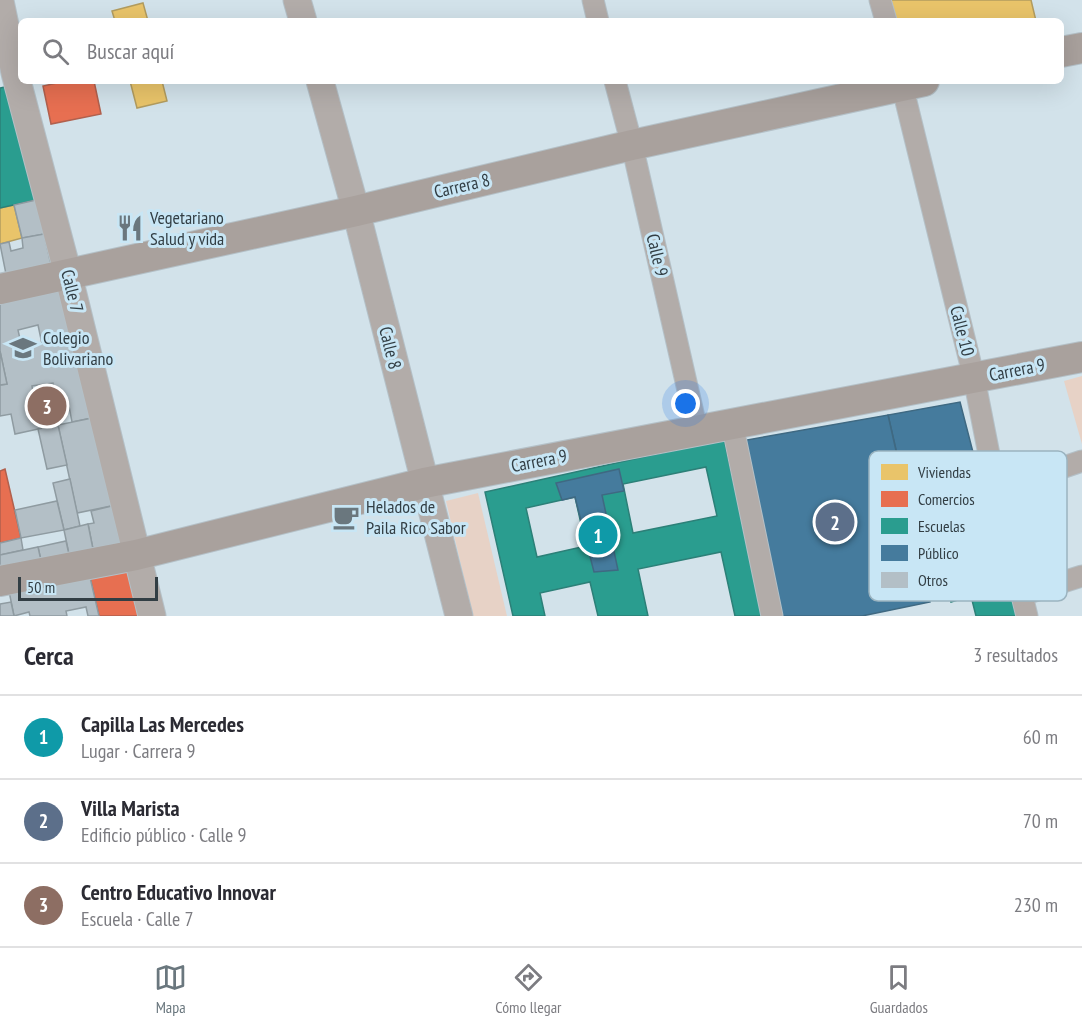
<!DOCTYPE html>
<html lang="es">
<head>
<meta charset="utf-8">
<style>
  :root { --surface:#fff; --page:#f7f7f7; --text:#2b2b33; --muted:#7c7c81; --line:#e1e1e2; --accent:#6a777e }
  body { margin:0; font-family:"PT Sans Narrow",sans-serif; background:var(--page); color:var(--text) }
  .scale { position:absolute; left:18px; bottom:15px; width:140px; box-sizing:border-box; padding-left:6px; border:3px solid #323e44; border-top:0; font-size:16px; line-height:21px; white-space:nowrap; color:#323e44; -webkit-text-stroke:4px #c8e6f5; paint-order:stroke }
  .you { position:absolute; left:686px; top:404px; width:21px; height:21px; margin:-15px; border:4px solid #fff; border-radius:50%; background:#1a73e8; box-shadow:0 0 0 9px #1a73e833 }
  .badge { display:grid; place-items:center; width:39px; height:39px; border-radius:50%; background:var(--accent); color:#fff; font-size:20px; font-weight:700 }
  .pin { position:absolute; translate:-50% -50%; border:3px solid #fff; box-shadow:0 2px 6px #0006 }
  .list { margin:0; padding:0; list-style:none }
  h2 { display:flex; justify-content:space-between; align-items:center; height:78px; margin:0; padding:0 24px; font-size:26px }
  h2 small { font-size:20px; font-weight:400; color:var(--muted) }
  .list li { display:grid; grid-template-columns:39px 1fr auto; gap:18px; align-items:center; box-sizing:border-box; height:84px; padding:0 24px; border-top:2px solid var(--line) }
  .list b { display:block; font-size:22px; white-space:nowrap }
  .list p { margin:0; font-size:20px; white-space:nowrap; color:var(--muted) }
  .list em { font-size:20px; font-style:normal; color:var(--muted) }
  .icon { flex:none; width:33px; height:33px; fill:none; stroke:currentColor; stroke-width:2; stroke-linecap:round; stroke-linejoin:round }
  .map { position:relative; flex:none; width:1082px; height:616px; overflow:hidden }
  .search { position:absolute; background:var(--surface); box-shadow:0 6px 24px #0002; left:18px; right:18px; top:18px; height:66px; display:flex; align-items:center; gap:15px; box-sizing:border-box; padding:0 21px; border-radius:9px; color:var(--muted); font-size:22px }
  .sheet { height:330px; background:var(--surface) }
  nav { display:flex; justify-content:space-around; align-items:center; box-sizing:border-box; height:84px; border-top:2px solid var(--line); background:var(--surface); font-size:16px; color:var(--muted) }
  nav a { display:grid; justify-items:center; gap:3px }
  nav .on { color:var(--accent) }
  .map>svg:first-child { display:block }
  .green { fill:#e7d2c6 }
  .homes { fill:#e9c46a; stroke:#b29c5f; stroke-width:1.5 }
  .shops { fill:#e76f51; stroke:#b1604d; stroke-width:1.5 }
  .schools { fill:#2a9d8f; stroke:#2c8078; stroke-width:1.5; fill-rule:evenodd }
  .public { fill:#457b9d; stroke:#3f6982; stroke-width:1.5 }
  .building { fill:#b3bfc6; stroke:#8f9ba1; stroke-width:1.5; fill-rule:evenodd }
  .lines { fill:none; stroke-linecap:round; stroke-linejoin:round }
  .minor-casing { stroke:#b4c0c7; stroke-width:23 }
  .tertiary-casing { stroke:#b4c0c7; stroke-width:29 }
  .secondary-casing { stroke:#b4c0c7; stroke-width:32 }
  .minor { stroke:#b2aca9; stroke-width:21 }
  .tertiary { stroke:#b2aca9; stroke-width:27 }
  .secondary { stroke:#a9a19d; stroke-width:30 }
  .labels { text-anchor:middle; stroke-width:6; stroke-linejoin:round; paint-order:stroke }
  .street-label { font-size:18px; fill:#323e44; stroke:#c8e6f5 }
  .poi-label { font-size:18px; fill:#323e44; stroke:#c8e6f5; text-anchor:start }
  .key { fill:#c8e6f5; stroke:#9bb4c0; stroke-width:1.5 }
  .key-label { font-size:16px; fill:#323e44 }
</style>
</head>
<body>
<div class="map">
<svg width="1082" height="616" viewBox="0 0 1082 616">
  <rect width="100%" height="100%" fill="#d2e2ea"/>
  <!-- green -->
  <g class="green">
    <path d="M1082 376V444L1064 381Z"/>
    <path d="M478 493 507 616H473L446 501Z"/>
  </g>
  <!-- homes -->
  <g class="homes">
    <path d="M888 0H1031L1036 21H893Z"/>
    <path d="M143 3 148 21H115L112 11Z"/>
    <path d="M130 81H162L167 101 137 108Z"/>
    <path d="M14 205 22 238 0 244V208Z"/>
  </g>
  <!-- shops -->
  <g class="shops">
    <path d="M66 81H94L101 114 51 124 43 86Z"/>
    <path d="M5 469 21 538 0 543V471Z"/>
    <path d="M132 563 144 616H99L89 573Z"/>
  </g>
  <!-- schools -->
  <g class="schools">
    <path d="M10 86 36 200 0 208V88Z"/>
    <path d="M724 439 764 616H735L721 552 638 569 648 616H598L590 582 540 593 545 616H513L485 492ZM706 467 717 516 633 533 623 484ZM575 497 586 546 537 557 526 508Z"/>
    <path d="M998 549 1018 616H976L971 596 951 602 942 566Z"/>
  </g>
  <!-- public -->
  <g class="public">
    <path d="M960 402 998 549 924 570 888 415Z"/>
    <path d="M888 415 930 602 862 616H780L741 441Z"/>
    <path d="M619 469 624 491 602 495 618 570 594 572 575 497 562 500 556 483Z"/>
  </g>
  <!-- building -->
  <g class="building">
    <path d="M36 200 44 234 22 238 14 205Z"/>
    <path d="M44 234 52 269 7 279 0 244 9 242 11 251 23 248 22 238Z"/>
    <path d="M65 287 97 417 72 422 68 401 38 407 43 428 15 434 11 414 0 416V385L7 384 0 351V301ZM38 325 42 344 22 348 18 330ZM53 383 54 389 33 393 32 386Z"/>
    <path d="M0 351 7 384 0 385Z"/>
    <path d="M97 417 116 505 77 513 58 425Z"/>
    <path d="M58 425 67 465 47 469 38 429Z"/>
    <path d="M70 479 80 526 64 530 53 483Z"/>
    <path d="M57 501 64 530 21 538 15 510Z"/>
    <path d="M116 505 126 547 94 554 88 524 94 523 91 511Z"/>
    <path d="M88 524 94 554 70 559 64 530Z"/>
    <path d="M21 538 23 550 0 555V543Z"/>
    <path d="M66 541 70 559 42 565 38 547Z"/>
    <path d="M38 547 42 565 0 574V555Z"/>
    <path d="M89 573 99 616H88L86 607 66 611 67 616H30L29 612 14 616 9 591Z"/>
    <path d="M11 602 14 616H0V604Z"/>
  </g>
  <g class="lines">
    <!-- minor casing -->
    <g class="minor-casing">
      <g id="minor">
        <path d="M593 0 598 21"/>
        <path d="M880 0 886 21"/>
        <path d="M615 81 632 145 697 430"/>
        <path d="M901 81 974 378 996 490 1027 616"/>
        <path d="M732 423 772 616"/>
        <path d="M996 490 1082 461"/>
        <path d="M1022 595 1082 576"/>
      </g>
    </g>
    <!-- tertiary casing -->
    <g class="tertiary-casing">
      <g id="tertiary">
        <path d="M297 0 303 21"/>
        <path d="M0 1 15 73 68 274 152 616"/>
        <path d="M320 81 356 211 459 616"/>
      </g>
    </g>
    <!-- secondary casing -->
    <g class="secondary-casing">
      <g id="secondary">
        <path d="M1061 52 1082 48"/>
        <path d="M0 289 356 211 632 145 924 81"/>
        <path d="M0 581 136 555 424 483 1082 357"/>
      </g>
    </g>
    <!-- minor -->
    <use href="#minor" class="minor"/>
    <!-- tertiary -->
    <use href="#tertiary" class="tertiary"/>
    <!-- secondary -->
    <use href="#secondary" class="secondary"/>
  </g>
  <!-- icons -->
  <defs>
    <g id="restaurant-bare" transform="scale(2.07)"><path d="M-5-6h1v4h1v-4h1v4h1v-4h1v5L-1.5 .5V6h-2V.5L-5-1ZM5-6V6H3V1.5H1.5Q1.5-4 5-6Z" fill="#6a777e" stroke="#c8e6f5" stroke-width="2.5" paint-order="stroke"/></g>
    <g id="school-bare" transform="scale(2.07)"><path d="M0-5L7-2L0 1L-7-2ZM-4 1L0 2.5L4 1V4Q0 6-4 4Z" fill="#6a777e" stroke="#c8e6f5" stroke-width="2.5" paint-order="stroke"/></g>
    <g id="cafe-bare" transform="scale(2.07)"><path d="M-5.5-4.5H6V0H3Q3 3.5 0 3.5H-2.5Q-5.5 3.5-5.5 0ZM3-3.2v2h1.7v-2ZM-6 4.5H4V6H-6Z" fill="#6a777e" stroke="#c8e6f5" stroke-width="2.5" paint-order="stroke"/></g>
  </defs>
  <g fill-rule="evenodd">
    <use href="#restaurant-bare" x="130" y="228"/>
    <use href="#school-bare" x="23" y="348"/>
    <use href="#cafe-bare" x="346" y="517"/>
  </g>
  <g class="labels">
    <!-- street labels -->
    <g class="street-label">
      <text transform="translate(462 186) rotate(-13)" y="6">Carrera 8</text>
      <text transform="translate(657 255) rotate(77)" y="6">Calle 9</text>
      <text transform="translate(72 291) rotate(76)" y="6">Calle 7</text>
      <text transform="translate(962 331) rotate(76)" y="6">Calle 10</text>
      <text transform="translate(390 348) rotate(76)" y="6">Calle 8</text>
      <text transform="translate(1017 370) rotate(-11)" y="6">Carrera 9</text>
      <text transform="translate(539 461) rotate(-11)" y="6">Carrera 9</text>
    </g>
    <!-- poi labels -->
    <g class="poi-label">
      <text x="150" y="224">Vegetariano<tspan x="150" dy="21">Salud y vida</tspan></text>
      <text x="43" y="344">Colegio<tspan x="43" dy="21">Bolivariano</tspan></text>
      <text x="366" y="513">Helados de<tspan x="366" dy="21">Paila Rico Sabor</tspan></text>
    </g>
  </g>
  <!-- legend -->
  <rect x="869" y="451" width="198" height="150" rx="9" class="key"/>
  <rect x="881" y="464" width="27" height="16" fill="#e9c46a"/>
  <rect x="881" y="491" width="27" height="16" fill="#e76f51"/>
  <rect x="881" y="518" width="27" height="16" fill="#2a9d8f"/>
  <rect x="881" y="545" width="27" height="16" fill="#457b9d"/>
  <rect x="881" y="572" width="27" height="16" fill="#b3bfc6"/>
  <g class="key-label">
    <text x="918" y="478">Viviendas</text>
    <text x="918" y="505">Comercios</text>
    <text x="918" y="532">Escuelas</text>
    <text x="918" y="559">Público</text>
    <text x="918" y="586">Otros</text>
  </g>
</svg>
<div class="scale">50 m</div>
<div class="you"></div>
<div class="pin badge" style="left:598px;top:535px;background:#0f9aa8">1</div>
<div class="pin badge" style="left:835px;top:522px;background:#5c6f8a">2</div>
<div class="pin badge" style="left:47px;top:406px;background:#8d6e63">3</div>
<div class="search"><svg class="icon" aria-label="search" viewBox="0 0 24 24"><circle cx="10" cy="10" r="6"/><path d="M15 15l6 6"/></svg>Buscar aquí</div>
</div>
<section class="sheet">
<h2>Cerca<small>3 resultados</small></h2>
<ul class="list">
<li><span class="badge" style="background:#0f9aa8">1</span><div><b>Capilla Las Mercedes</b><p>Lugar · Carrera 9</p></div><em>60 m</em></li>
<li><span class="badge" style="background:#5c6f8a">2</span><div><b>Villa Marista</b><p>Edificio público · Calle 9</p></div><em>70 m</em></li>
<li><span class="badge" style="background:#8d6e63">3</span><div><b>Centro Educativo Innovar</b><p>Escuela · Calle 7</p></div><em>230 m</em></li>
</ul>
</section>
<nav>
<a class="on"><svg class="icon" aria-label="map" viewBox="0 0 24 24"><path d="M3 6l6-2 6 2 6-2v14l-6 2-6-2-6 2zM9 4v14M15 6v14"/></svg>Mapa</a>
<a><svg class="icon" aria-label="directions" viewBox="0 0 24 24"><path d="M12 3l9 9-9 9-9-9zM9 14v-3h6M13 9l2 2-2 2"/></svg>Cómo llegar</a>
<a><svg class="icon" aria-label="saved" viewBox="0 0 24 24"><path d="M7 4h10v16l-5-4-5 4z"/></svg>Guardados</a>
</nav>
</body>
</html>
